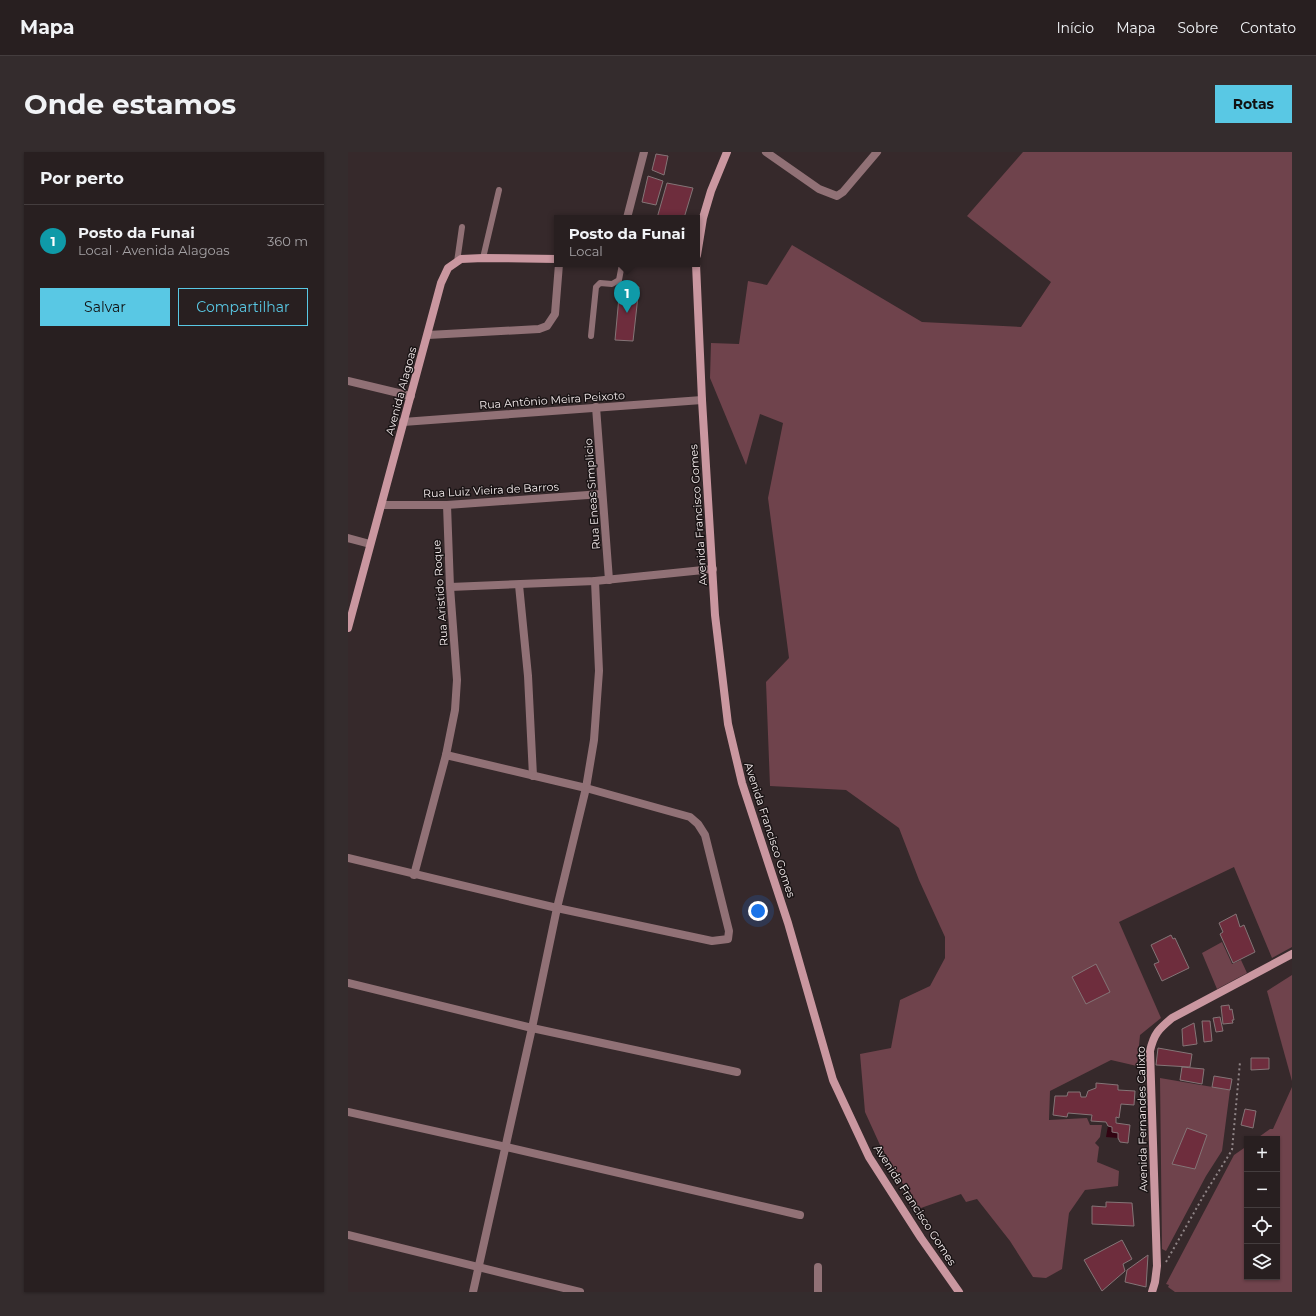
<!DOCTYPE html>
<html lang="pt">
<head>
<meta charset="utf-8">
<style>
  :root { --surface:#281f20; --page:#342c2d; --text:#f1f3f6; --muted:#a5a2a5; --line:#443d3e; --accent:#59c8e4 }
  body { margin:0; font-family:Montserrat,sans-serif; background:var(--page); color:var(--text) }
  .controls { position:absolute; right:12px; bottom:12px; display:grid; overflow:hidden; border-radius:0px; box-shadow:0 1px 3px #0004 }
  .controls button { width:36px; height:36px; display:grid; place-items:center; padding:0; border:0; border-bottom:1px solid var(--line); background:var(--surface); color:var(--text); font:20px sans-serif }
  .you { position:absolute; left:410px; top:759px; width:14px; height:14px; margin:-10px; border:3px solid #fff; border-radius:50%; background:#1a73e8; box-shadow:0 0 0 6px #1a73e833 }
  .badge { display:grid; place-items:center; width:26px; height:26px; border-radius:50%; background:var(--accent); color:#fff; font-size:13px; font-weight:700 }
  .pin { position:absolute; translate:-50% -33px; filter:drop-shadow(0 1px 2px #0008) }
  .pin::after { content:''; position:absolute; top:21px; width:14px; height:12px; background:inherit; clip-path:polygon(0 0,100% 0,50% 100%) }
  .popup { position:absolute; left:206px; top:63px; width:146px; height:52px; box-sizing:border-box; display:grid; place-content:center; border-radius:0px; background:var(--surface); filter:drop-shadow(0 1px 3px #0005); font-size:13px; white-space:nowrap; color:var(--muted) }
  .popup b { font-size:15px; color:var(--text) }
  .popup::after { content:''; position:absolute; left:50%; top:100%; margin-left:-8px; border:8px solid transparent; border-top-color:var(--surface) }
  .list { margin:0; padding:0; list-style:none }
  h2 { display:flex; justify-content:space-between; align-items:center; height:52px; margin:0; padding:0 16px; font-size:17px }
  h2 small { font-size:13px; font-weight:400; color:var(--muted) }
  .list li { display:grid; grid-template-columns:26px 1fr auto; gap:12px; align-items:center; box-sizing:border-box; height:72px; padding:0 16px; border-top:1px solid var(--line) }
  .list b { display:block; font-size:15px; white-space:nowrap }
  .list p { margin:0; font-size:13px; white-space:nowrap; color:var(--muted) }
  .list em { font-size:13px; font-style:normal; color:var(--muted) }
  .actions { display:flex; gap:8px; padding:12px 16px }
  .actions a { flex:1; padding:9px 0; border:1px solid var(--accent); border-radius:0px; text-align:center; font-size:14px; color:var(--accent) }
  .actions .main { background:var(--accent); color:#111 }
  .icon { flex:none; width:22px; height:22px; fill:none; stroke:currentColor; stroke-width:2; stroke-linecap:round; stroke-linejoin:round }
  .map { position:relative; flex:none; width:944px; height:1140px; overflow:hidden; border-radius:0px }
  header { display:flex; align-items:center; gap:24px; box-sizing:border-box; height:56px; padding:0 20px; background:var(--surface); border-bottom:1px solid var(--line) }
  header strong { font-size:19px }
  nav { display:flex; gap:22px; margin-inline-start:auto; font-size:14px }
  .intro { display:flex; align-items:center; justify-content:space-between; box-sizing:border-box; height:96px; padding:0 24px }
  h1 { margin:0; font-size:28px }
  .button { padding:10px 18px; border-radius:0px; background:var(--accent); color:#111; font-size:14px; font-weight:700 }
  main { display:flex; gap:24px; padding:0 24px }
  aside { flex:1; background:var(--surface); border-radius:0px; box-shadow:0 1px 3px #0004 }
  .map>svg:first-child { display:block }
  .green { fill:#6f434c }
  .water { fill:#320412 }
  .building { fill:#6e2d3d; stroke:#847577 }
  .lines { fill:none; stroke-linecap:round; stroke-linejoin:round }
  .path { stroke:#8f8486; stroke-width:2; stroke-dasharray:2 3; stroke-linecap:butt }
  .lane { stroke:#917176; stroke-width:6 }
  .street { stroke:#917176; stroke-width:8 }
  .secondary { stroke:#ca97a0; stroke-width:8 }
  .labels { text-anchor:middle; stroke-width:3; stroke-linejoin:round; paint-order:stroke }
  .street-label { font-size:11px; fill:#f7eeef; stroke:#1a1415 }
</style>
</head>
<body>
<header>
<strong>Mapa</strong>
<nav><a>Início</a><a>Mapa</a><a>Sobre</a><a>Contato</a></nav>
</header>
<div class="intro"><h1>Onde estamos</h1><a class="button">Rotas</a></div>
<main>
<aside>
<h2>Por perto<small></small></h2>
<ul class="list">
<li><span class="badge" style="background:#0f9aa8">1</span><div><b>Posto da Funai</b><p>Local · Avenida Alagoas</p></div><em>360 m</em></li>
</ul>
<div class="actions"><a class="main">Salvar</a><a>Compartilhar</a></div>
</aside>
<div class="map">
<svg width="944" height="1140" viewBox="0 0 944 1140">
  <rect width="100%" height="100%" fill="#36292b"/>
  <!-- green -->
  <g class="green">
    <path d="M675 0H944V795L924 806 886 715 771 770 813 866 792 883 789 914 763 908 702 939 701 968 739 966 742 973H754L752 985 747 991 751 995 749 1010 771 1019 770 1034 737 1038 721 1061 714 1117 698 1126 685 1125 662 1089 629 1047 618 1050 613 1042 570 1057 532 993 517 960 512 902 543 896 552 848 582 834 597 806V785L571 728 551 676 498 638 422 634 418 530 441 506 420 346 435 271 412 262 398 313 362 226 363 191 391 192 400 129 419 133 444 93 574 170 673 175 703 130 619 64Z"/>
    <path d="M874 790 884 812 893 808 899 821 869 837 854 801Z"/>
    <path d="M944 823V929L919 839Z"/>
    <path d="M812 926 882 938 874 999 858 1024 818 1099 814 1097Z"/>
    <path d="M944 935V1140H827L820 1135 821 1133 818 1132 886 1003 899 994V1125H929V987H908L922 977H925Z"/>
  </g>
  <!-- water -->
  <path class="water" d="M760 974 764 975V980L770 981V986L758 985Z"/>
  <!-- building -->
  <g class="building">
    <path d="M308 2 320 4 316 23 304 18Z"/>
    <path d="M300 24 315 29 308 53 294 50Z"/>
    <path d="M319 31 345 36 336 66H309Z"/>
    <path d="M272 134 291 135 285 189 267 188Z"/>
    <path d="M888 762 892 775 896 773 907 800 885 811 872 782 875 780 871 771Z"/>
    <path d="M823 783 825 787 827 786 841 816 814 829 806 812 811 810 803 793Z"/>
    <path d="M748 812 762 840 738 852 724 825Z"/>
    <path d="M881 853 882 858 884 857 886 868H884L885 871 875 872 873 854Z"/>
    <path d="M872 865 875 879 868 880 865 866Z"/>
    <path d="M854 869H862L864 889 856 890Z"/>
    <path d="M846 871 849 892 835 894 834 877Z"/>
    <path d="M810 896 844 902 842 915 808 913Z"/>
    <path d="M903 906H921V917L903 918Z"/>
    <path d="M834 915 856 917 854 932 832 928Z"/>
    <path d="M866 924 884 927 882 938 864 935Z"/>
    <path d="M748 931 770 933V938L787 939 786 953 773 952 771 966 768 965V971L782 973 780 991 772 990 770 986V981L764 980V975L760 974 758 970 743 969 744 963 720 961 719 965 705 963 707 944H719L720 940H732L733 945H738L740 939 748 936Z"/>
    <path d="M897 957 908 959 905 976 893 973Z"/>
    <path d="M839 976 859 983 847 1017 824 1012Z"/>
    <path d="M758 1050 784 1051 786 1074 744 1072V1054L758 1055Z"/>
    <path d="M774 1088 784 1107 775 1112 777 1119 754 1139 736 1108Z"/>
    <path d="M800 1103 798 1135 777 1130 779 1118Z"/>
  </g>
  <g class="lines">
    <!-- path -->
    <path class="path" d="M818 1110 856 1043 884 998 892 910"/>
    <!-- lane -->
    <g class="lane">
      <path d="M135 106 151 38"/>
      <path d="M109 110 114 75"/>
      <path d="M243 184 248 135 252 131 264 132 271 128 274 112"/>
    </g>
    <!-- street -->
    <g class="street">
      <path d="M418 0 471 37 489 44 495 40 529 0"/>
      <path d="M279 66 296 0"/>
      <path d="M80 183 191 177 199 174 207 162 211 112"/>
      <path d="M0 229 63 244"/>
      <path d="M248 255 261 428"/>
      <path d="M55 270 354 248"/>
      <path d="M34 353H99L254 342"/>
      <path d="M0 386 22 392"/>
      <path d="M171 433 180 524 185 624"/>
      <path d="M102 435 247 429 365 417"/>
      <path d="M0 706 209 756 364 789 380 787 381 779 357 683 350 672 342 665 238 636 98 603"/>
      <path d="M66 723 98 603 107 558 109 528 102 435 99 353"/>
      <path d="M0 831 184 876 389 920"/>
      <path d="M0 960 158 995 452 1063"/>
      <path d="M0 1083 232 1140"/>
      <path d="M125 1140 184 876 209 756 238 636 246 588 251 519 247 429"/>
      <path d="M470 1140V1115"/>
    </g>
    <!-- secondary -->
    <g class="secondary">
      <path d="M349 103 355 66 363 39 379 0"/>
      <path d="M348 112 354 248 367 463 380 572 394 631 440 771 485 928 521 1005 573 1086 611 1140"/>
      <path d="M0 476 93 131 100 116 113 107 135 106 209 107"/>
      <path d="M804 1140 807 1130 809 1114 802 899C806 881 811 877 824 866L944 802"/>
    </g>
  </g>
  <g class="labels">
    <!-- street labels -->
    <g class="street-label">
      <text transform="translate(53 239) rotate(-75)" y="4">Avenida Alagoas</text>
      <text transform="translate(204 248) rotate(-4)" y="4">Rua Antônio Meira Peixoto</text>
      <text transform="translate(143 338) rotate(-3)" y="4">Rua Luiz Vieira de Barros</text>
      <text transform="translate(244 342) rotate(-94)" y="4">Rua Eneas Simplicio</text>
      <text transform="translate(350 363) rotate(-94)" y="4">Avenida Francisco Gomes</text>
      <text transform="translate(92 441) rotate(-94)" y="4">Rua Aristido Roque</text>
      <text transform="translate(422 678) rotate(72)" y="4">Avenida Francisco Gomes</text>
      <text transform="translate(794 967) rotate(-91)" y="4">Avenida Fernandes Calixto</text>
      <text transform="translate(567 1053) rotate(57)" y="4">Avenida Francisco Gomes</text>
    </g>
  </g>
</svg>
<div class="controls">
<button>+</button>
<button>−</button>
<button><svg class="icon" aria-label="locate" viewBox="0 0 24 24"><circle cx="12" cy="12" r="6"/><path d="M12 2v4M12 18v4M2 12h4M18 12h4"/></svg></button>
<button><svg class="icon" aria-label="layers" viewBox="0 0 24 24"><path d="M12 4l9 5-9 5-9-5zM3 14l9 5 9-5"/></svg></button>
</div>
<div class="you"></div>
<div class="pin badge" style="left:279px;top:161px;background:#0f9aa8">1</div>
<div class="popup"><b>Posto da Funai</b>Local</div>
</div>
</main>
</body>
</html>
